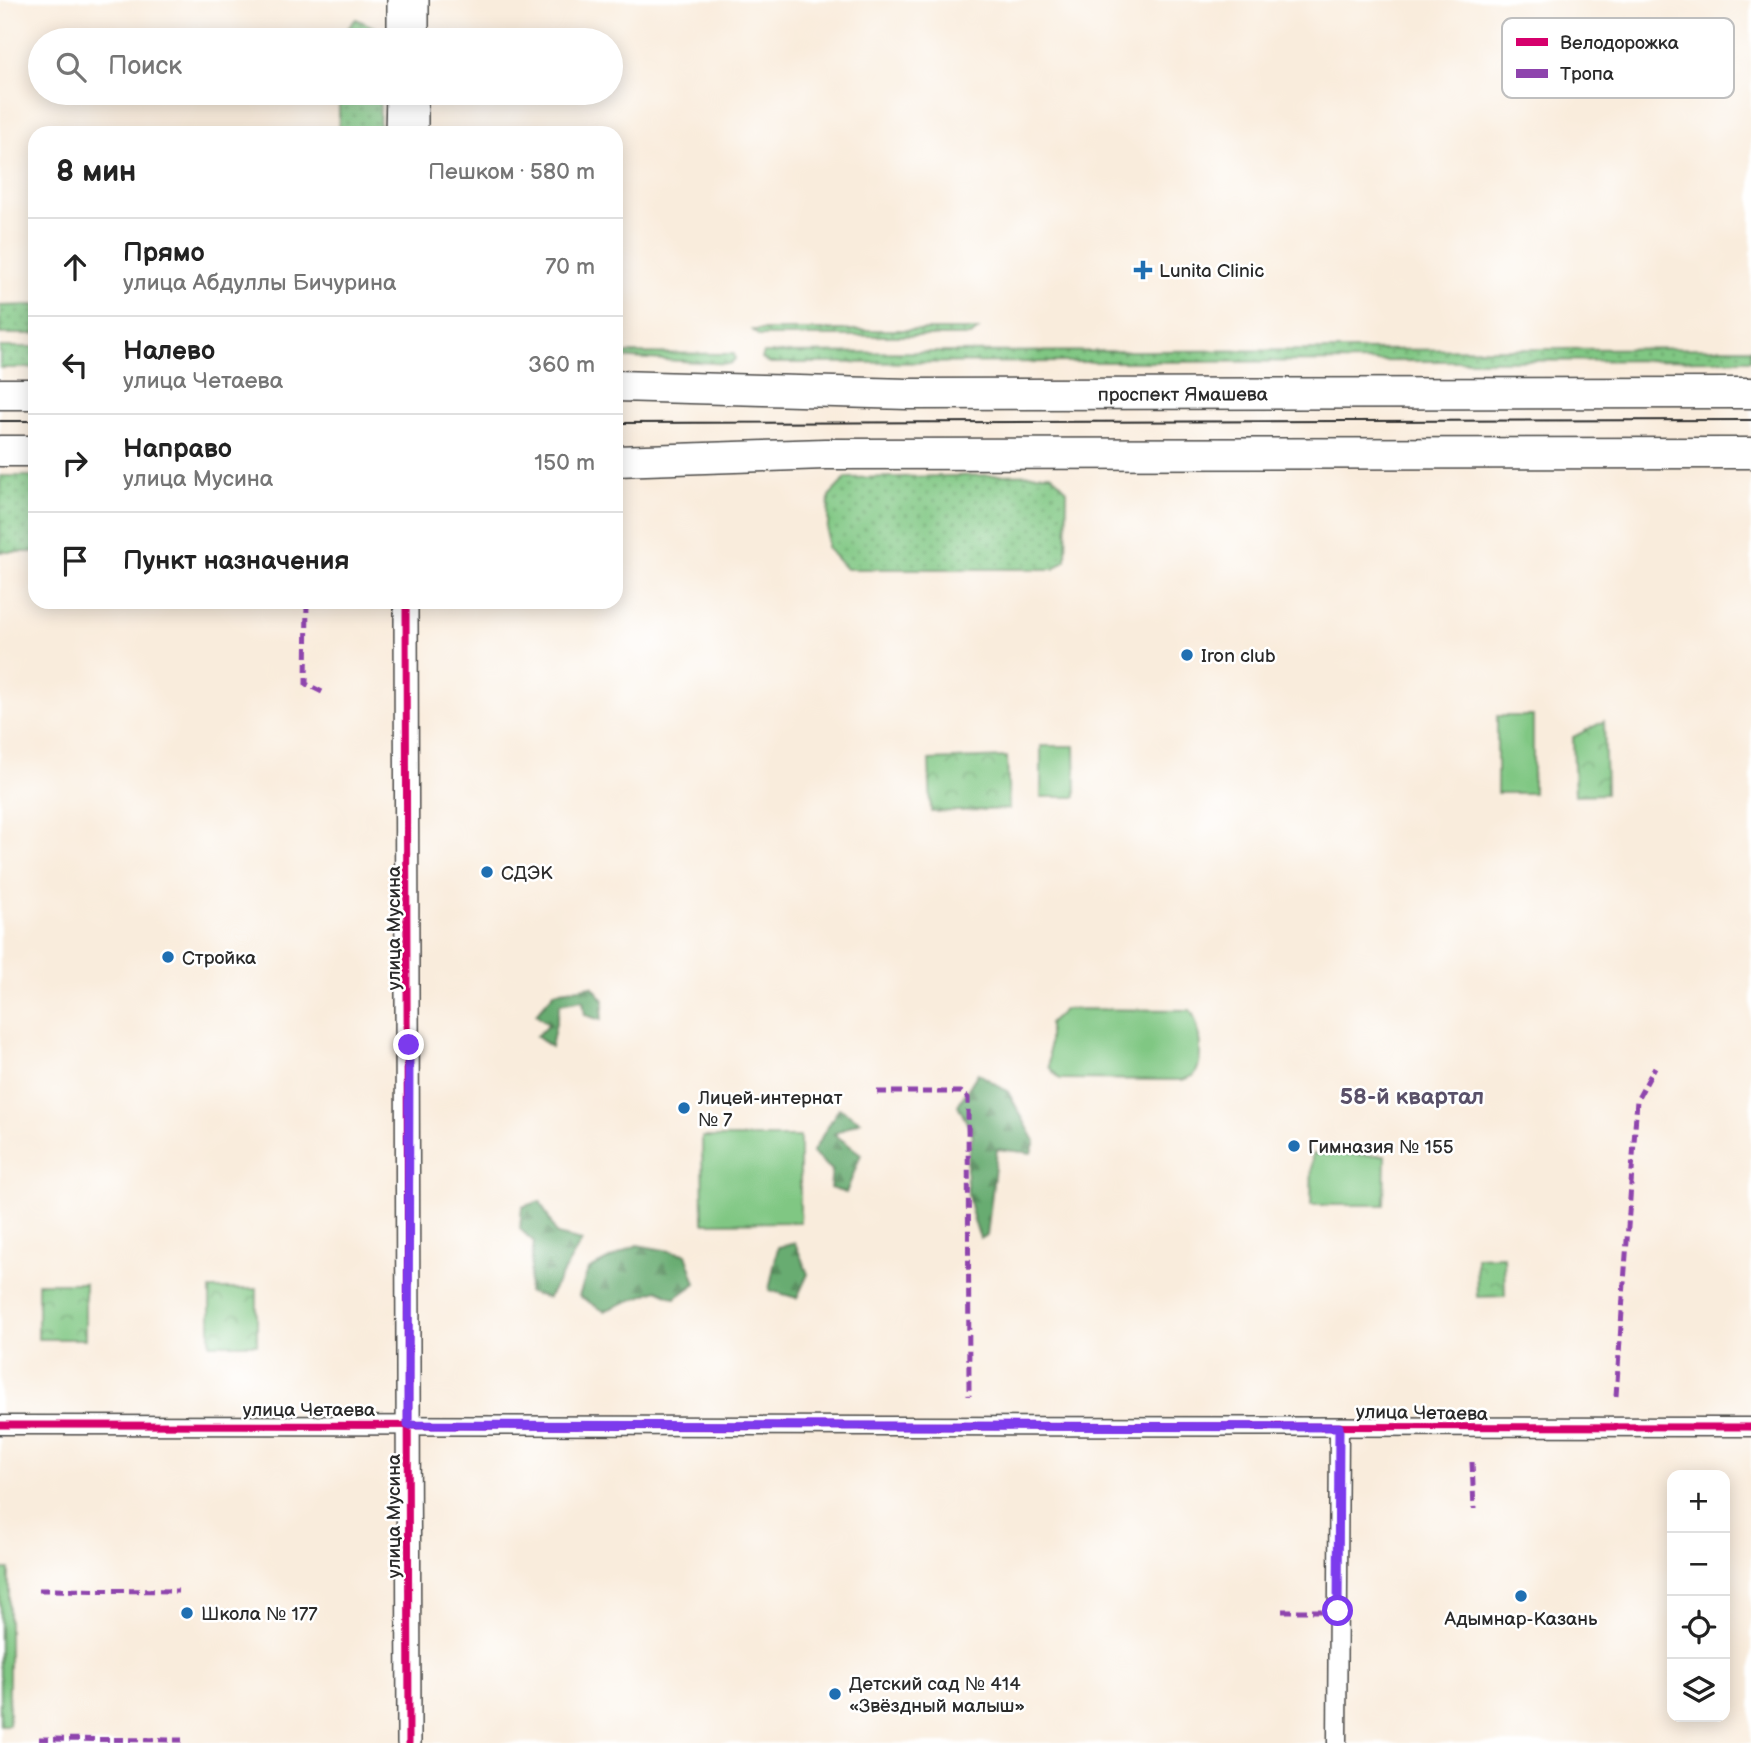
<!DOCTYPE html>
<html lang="ru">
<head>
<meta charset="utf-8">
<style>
  :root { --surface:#fff; --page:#f6f6f6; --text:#222; --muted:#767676; --line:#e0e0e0 }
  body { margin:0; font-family:"Balsamiq Sans",sans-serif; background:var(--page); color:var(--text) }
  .controls { position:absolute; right:21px; bottom:21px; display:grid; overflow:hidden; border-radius:14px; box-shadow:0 4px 18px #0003 }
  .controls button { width:63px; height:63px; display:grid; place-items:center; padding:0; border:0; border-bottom:2px solid var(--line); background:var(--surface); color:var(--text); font:35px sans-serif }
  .stop { position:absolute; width:21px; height:21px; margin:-16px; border:5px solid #7c3aed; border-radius:50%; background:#fff }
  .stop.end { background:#7c3aed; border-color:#fff; box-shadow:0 2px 7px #0008 }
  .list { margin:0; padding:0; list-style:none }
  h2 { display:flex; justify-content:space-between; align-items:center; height:91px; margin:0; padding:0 28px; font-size:30px }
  h2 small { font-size:23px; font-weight:400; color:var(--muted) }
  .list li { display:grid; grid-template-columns:46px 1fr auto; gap:21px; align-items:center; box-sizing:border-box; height:98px; padding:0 28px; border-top:2px solid var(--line) }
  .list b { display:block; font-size:26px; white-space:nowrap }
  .list p { margin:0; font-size:23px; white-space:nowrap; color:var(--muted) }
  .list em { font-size:23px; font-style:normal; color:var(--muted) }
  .icon { flex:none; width:38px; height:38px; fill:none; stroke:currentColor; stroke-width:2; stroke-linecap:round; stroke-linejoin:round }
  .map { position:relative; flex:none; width:1751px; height:1743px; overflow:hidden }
  .search { position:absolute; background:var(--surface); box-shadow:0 4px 18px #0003; left:28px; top:28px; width:595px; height:77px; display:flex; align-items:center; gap:18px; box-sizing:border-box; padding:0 24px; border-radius:38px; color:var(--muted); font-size:26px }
  .panel { position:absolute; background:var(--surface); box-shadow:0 4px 18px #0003; left:28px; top:126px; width:595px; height:483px; border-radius:21px }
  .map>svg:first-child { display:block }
  .grass { fill:url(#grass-dots); stroke:#567957; stroke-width:2 }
  .forest { fill:url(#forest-firs); stroke:#4a6c4e; stroke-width:2 }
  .park { fill:url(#park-crowns); stroke:#567957; stroke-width:2 }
  .pitch { fill:#80c783; stroke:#567957; stroke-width:2 }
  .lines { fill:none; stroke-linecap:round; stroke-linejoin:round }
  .minor-casing { stroke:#4a4846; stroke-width:21 }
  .tertiary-casing { stroke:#4a4846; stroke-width:26 }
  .primary-casing { stroke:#4a4846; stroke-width:33 }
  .minor { stroke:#fff; stroke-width:18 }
  .tertiary { stroke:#fff; stroke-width:23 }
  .primary { stroke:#fff; stroke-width:30 }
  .tram { stroke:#2b2b2b; stroke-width:2 }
  .quiet { stroke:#8e44ad; stroke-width:5; stroke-dasharray:10 5; stroke-linecap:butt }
  .cycleway-casing { stroke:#fff; stroke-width:11 }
  .cycleway { stroke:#d6006c; stroke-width:7 }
  .route { stroke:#7c3aed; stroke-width:9 }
  .poi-dot { fill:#1f6fb2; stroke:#fff; stroke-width:2.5 }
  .labels { text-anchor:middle; stroke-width:5; stroke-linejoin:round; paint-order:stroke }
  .poi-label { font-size:19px; fill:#2b2b2b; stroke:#fff; text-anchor:start }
  .street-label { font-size:19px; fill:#2b2b2b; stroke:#fff }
  .quarter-label { font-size:23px; font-weight:bold; fill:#5a5169; stroke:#fff }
  .key { fill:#fff; stroke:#bfbfbf; stroke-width:2 }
  .key-label { font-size:19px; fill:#2b2b2b }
</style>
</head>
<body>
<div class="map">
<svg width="1751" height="1743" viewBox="0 0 1751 1743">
  <defs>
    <pattern id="grass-dots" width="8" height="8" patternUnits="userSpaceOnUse" patternTransform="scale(1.75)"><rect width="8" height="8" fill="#80c783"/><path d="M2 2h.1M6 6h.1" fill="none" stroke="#69a26b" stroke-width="1.8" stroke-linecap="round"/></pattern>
    <pattern id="forest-firs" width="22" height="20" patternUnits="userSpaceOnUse" patternTransform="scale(1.75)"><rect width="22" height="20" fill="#68ac71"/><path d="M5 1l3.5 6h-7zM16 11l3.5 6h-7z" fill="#568c5d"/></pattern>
    <pattern id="park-crowns" width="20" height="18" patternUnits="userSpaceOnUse" patternTransform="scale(1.75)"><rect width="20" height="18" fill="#80c783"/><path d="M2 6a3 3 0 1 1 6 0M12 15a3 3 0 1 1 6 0" fill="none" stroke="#69a26b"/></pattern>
  </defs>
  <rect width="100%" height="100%" fill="#fff"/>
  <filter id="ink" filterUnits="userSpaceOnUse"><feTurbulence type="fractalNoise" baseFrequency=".0143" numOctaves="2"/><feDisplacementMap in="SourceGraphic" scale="14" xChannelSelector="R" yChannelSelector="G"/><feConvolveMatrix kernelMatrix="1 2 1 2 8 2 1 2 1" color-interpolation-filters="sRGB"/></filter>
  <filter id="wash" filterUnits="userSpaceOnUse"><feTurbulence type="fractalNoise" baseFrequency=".00686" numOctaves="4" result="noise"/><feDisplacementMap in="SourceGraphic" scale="28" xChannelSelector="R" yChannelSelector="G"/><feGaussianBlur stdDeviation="1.57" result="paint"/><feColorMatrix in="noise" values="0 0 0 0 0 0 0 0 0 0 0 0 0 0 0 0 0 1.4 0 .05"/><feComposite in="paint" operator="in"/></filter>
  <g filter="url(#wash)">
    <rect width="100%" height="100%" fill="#f9ecdc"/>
    <!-- grass -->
    <g class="grass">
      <path d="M356 19 382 31V40H338Z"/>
      <path d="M339 93H380L379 133H339Z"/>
      <path d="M35 305V334H0V306Z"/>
      <path d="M752 330H978L971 336H759Z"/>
      <rect x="0" y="347" width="35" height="21"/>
      <path d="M1751 348V360L767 363 762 358 764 353Z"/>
      <path d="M616 353 734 354 735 359 729 364 616 357Z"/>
      <path d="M1051 474 1067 490 1066 560 1054 569H846L827 548 829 496 846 478Z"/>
      <rect x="0" y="476" width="35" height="76"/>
    </g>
    <!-- forest -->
    <g class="forest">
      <path d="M592 986 604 1000 601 1020 585 1015 583 1000 560 1004 551 1047 536 1036 549 1025 536 1014 555 992Z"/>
      <path d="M978 1073 1008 1092 1035 1141 1031 1153 997 1149 987 1236 980 1238C967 1204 961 1170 973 1135L958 1105Z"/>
      <path d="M839 1108 860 1121 834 1134 861 1154 846 1193 830 1188 832 1170 812 1153Z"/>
      <path d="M540 1201 557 1235 582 1241 548 1298 528 1292 534 1242 520 1229 522 1207Z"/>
      <path d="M795 1243 808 1274 797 1298 769 1290 778 1247Z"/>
      <path d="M637 1245 686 1254 696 1283 675 1298 657 1290 604 1311 579 1296 588 1270Z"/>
    </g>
    <!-- park -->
    <g class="park">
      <path d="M1604 721 1606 794 1575 795 1573 737Z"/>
      <path d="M1007 757 1009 809 931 812 929 760Z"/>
      <path d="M1504 1256 1505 1296 1477 1297 1476 1257Z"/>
      <rect x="38" y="1283" width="47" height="56"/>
      <rect x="210" y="1289" width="47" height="55"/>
    </g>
    <!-- pitch -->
    <g class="pitch">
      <rect x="1497" y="716" width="36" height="77"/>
      <path d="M1041 746H1075L1076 797H1041Z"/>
      <path d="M1065 1009 1190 1010C1200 1021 1205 1065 1193 1076 1191 1077 1184 1079 1182 1080L1060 1079 1049 1067V1024Z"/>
      <path d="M702 1137H800V1222L703 1223Z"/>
      <path d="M1312 1154 1385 1155 1384 1205H1311Z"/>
      <rect x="0" y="1569" width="9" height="156"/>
    </g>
  </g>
  <g filter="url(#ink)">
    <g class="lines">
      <!-- minor casing -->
      <g class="minor-casing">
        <g id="minor">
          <path d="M0 1425 1751 1427"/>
          <path d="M1337 1743 1339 1427"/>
        </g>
      </g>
      <!-- tertiary casing -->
      <g class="tertiary-casing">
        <g id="tertiary">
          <path d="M399 40V0"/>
          <path d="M417 40V0"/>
          <path d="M397 133 398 93"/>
          <path d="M416 133V93"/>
          <path d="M406 602 409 1743"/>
        </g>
      </g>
      <!-- primary casing -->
      <g class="primary-casing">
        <g id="primary">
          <path id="s1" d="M616 386 908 394 1751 393"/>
          <path d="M0 394H35"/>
          <path d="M0 451H35"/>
          <path d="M616 461 825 454 1751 453"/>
        </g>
      </g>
      <!-- minor -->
      <use href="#minor" class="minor"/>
      <!-- tertiary -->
      <use href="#tertiary" class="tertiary"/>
      <!-- primary -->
      <use href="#primary" class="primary"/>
      <!-- tram -->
      <g class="tram">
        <path d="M0 421H35"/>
        <path d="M616 423 1751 420"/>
      </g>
      <!-- quiet -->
      <g class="quiet">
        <path d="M307 602 306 684 326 694"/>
        <path d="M877 1092H961L968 1098 969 1396"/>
        <path d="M1616 1396 1637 1100 1655 1067"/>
        <path d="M1472 1462 1474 1509"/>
        <path d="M39 1590 178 1591"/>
        <path d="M1282 1611H1338"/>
        <path d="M39 1739 182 1740"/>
      </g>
      <!-- cycleway casing -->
      <g class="cycleway-casing">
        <g id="cycleway">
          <path d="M406 602 409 1743"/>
          <path d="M0 1425 1751 1427"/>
        </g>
      </g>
      <!-- cycleway -->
      <use href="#cycleway" class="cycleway"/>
    </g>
  </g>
  <g class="lines" filter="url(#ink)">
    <!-- route -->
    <path class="route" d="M409 1045 408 1425 1339 1427 1338 1611"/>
  </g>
  <!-- markers -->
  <g class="poi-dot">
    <path d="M1139.5 259.5h7v7h7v7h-7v7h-7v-7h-7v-7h7z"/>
    <circle cx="1187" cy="655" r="7"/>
    <circle cx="487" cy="872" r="7"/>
    <circle cx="168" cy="957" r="7"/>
    <circle cx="684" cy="1108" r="7"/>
    <circle cx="1294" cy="1146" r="7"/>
    <circle cx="1521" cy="1596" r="7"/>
    <circle cx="187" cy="1613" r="7"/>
    <circle cx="835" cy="1694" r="7"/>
  </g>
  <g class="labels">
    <!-- poi labels -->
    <g class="poi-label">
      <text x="1159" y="277">Lunita Clinic</text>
      <text x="1201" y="662">Iron club</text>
      <text x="501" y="879">СДЭК</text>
      <text x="182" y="964">Стройка</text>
      <text x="698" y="1104">Лицей-интернат<tspan x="698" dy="22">№ 7</tspan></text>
      <text x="1308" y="1153">Гимназия № 155</text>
      <text x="201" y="1620">Школа № 177</text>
      <text x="1521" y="1625" text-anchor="middle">Адымнар-Казань</text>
      <text x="849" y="1690">Детский сад № 414<tspan x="849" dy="22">«Звёздный малыш»</tspan></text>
    </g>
    <!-- street labels -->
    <g class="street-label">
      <text dy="7" stroke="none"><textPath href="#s1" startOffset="567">проспект Ямашева</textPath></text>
      <text transform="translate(393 928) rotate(-90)" y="7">улица Мусина</text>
      <text x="309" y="1416">улица Четаева</text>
      <text transform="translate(1422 1412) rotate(1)" y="7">улица Четаева</text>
      <text transform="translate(393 1516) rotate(-90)" y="7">улица Мусина</text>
    </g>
    <!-- quarter labels -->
    <g class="quarter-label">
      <text x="1412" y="1104">58-й квартал</text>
    </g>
  </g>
  <!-- legend -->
  <rect x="1502" y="18" width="232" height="80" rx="10" class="key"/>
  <rect x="1516" y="38" width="32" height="8" fill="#d6006c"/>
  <rect x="1516" y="69" width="32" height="9" fill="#8e44ad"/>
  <g class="key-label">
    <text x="1560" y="49">Велодорожка</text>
    <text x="1560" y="80">Тропа</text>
  </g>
</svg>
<div class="controls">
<button>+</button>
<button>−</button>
<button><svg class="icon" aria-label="locate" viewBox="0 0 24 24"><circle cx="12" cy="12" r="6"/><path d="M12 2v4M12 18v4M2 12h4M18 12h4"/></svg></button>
<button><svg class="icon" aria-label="layers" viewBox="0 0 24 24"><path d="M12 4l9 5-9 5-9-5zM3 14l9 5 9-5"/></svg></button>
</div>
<div class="stop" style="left:1338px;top:1611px"></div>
<div class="stop end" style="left:409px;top:1045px"></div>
<div class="search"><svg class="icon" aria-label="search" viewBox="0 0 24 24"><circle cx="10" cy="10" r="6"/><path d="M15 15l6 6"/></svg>Поиск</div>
<section class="panel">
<h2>8 мин<small>Пешком · 580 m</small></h2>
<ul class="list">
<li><svg class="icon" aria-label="ahead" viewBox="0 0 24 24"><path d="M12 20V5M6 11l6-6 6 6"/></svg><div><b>Прямо</b><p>улица Абдуллы Бичурина</p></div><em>70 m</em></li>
<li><svg class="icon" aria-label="left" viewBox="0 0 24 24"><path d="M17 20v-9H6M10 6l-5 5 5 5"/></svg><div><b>Налево</b><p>улица Четаева</p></div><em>360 m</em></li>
<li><svg class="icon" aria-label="right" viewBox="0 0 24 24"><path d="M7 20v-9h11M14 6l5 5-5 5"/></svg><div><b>Направо</b><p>улица Мусина</p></div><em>150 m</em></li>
<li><svg class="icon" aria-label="arrive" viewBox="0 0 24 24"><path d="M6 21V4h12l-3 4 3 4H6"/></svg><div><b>Пункт назначения</b></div></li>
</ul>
</section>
</div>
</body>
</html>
